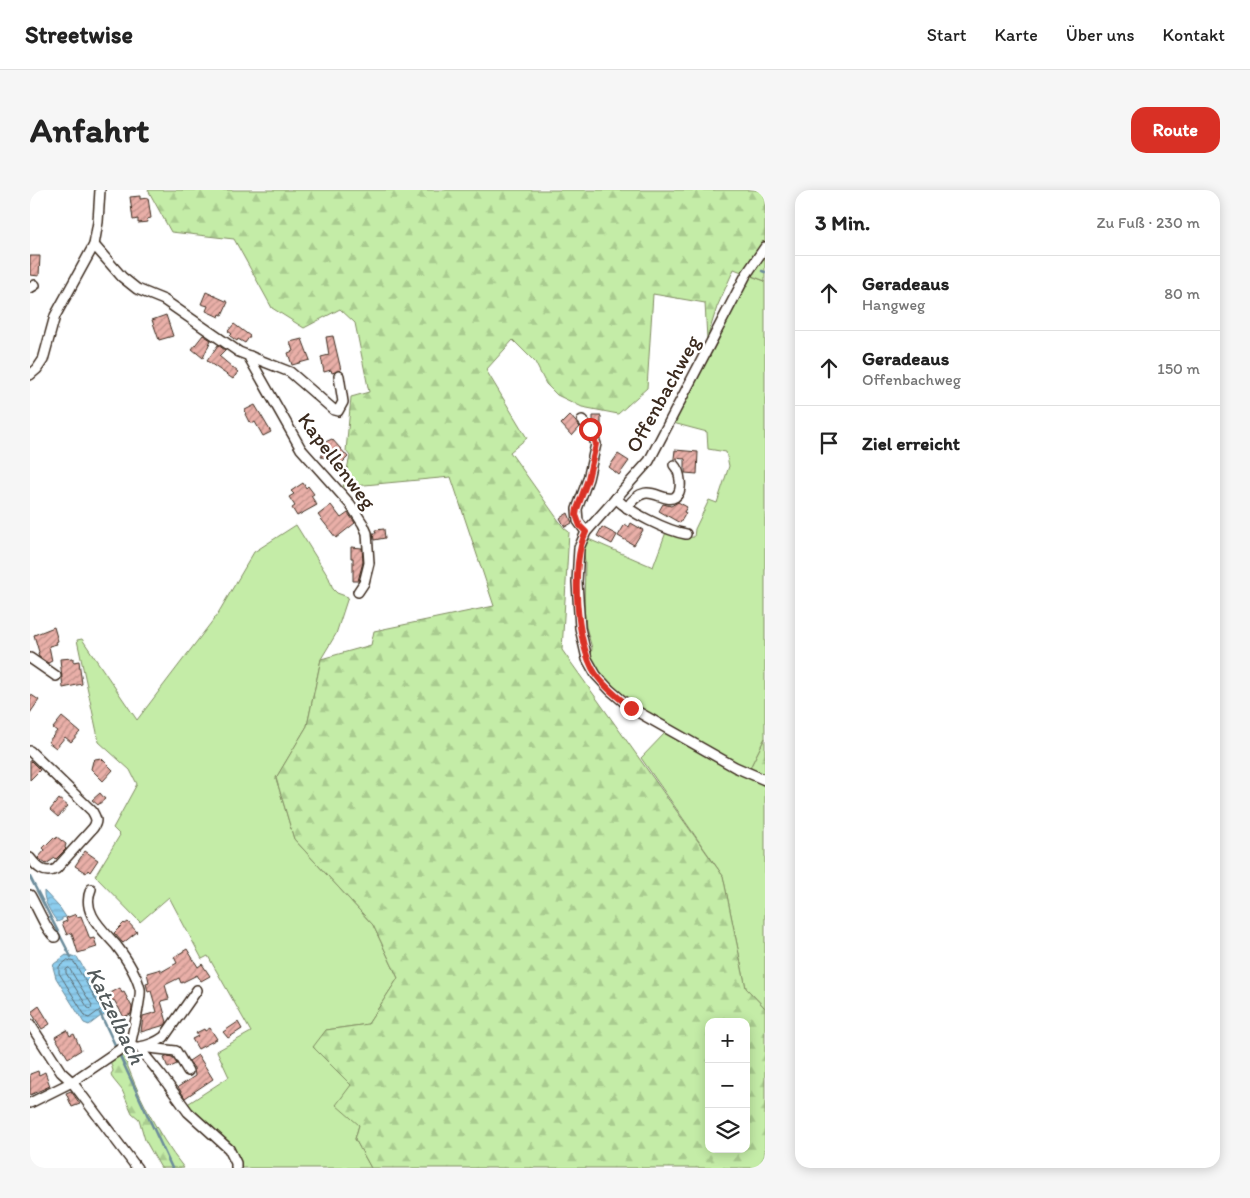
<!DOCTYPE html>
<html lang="de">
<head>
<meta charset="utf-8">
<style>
  :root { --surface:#fff; --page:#f6f6f6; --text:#222; --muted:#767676; --line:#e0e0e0; --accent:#d93025 }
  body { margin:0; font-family:Itim,sans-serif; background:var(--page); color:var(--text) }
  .controls { position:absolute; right:15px; bottom:15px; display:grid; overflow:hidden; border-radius:10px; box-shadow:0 2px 12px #0003 }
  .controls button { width:45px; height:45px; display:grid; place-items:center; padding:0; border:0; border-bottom:1px solid var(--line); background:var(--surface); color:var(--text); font:25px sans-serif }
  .stop { position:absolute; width:15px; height:15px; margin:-11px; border:4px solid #d93025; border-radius:50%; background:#fff }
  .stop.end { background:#d93025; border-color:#fff; box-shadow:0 1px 5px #0008 }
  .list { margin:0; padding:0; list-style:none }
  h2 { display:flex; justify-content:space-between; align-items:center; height:65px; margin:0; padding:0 20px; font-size:21px }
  h2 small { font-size:16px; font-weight:400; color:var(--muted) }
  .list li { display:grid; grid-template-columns:32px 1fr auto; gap:15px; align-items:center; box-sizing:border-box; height:75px; padding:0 20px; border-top:1px solid var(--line) }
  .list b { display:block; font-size:19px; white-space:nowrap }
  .list p { margin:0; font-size:16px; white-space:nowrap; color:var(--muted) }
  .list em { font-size:16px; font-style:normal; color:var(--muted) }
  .icon { flex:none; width:28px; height:28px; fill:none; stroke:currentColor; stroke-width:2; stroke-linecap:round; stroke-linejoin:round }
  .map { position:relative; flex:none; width:735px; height:978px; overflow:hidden; border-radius:15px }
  header { display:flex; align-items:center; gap:30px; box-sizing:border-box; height:70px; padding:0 25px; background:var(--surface); border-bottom:1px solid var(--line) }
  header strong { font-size:24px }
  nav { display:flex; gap:28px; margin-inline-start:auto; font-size:18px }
  .intro { display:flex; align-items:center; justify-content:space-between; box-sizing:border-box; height:120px; padding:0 30px }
  h1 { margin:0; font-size:35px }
  .button { padding:12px 22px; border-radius:15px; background:var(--accent); color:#fff; font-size:18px; font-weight:700 }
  main { display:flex; gap:30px; padding:0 30px }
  aside { flex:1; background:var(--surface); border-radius:15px; box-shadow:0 2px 12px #0003 }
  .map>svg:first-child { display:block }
  .grass { fill:#c4eca7; stroke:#808b62 }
  .forest { fill:url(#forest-firs); stroke:#808b62; fill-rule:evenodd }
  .water { fill:url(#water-rules); stroke:#6c8c9b }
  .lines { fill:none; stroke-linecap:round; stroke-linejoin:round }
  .shore { stroke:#5c6b71; stroke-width:1 }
  .stream { stroke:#6c8c9b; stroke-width:2.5 }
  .building { fill:url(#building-hatch); stroke:#3b2a1e }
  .minor-casing { stroke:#3b2a1e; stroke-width:12 }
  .minor { stroke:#fff; stroke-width:9 }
  .route { stroke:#d93025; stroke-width:6 }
  .labels { text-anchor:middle; stroke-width:5; stroke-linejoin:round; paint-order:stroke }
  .street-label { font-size:21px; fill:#3b2a1e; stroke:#fff }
  .water-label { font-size:22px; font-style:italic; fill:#545b5c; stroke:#fff }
</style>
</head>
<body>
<header>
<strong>Streetwise</strong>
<nav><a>Start</a><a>Karte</a><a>Über uns</a><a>Kontakt</a></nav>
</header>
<div class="intro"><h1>Anfahrt</h1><a class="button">Route</a></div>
<main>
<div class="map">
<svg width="735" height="978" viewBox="0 0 735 978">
  <defs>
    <pattern id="forest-firs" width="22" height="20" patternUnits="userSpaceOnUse" patternTransform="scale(1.25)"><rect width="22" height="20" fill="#c4eca7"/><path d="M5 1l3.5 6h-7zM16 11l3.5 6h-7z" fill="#a9cb8f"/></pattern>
    <pattern id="water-rules" width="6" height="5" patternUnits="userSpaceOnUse" patternTransform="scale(1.25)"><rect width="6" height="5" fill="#8dcdee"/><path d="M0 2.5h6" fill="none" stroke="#7bb0cc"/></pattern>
    <pattern id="building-hatch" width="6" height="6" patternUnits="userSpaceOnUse" patternTransform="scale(1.25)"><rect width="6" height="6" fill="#e9afa8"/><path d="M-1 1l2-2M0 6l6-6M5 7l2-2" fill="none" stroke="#be8f88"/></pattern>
  </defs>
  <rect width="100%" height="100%" fill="#fff"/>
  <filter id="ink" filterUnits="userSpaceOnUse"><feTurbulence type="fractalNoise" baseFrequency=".02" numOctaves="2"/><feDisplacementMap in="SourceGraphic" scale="10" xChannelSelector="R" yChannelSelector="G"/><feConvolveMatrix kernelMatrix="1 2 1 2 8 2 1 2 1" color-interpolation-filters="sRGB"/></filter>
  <g filter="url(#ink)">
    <!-- grass -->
    <g class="grass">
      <path d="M718 85 735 91V548L720 578 716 581 606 517 583 500 573 488 561 467 562 458 556 437 554 418 555 373 554 363 556 348 623 377 636 342 651 348 664 347 665 339 679 310 687 313 699 276 696 262 678 259 677 242 643 233 689 149Z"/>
      <path d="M266 335 299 388 303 399 307 403 318 407 306 444 291 469 277 536 246 588 264 649 343 735 368 788 338 834 296 840 321 895 329 935 325 949 341 978H208L207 968 156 915 199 887 187 861 221 842 178 766 172 769 139 707 110 732 65 686 90 645 83 638 107 594 100 580 69 552 47 450 52 449 107 530 187 425 224 362Z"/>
      <path d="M636 542C669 562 699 580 735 594V818L716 798 693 686 611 568Z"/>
    </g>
    <!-- forest -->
    <g class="forest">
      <path d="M118 0H735V91L704 79 687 117 677 149 675 113 623 104 617 198 588 224 552 217 527 205 516 194 505 172 483 150 456 180 497 248 480 262 534 338 539 342 532 460 693 686 716 798 735 818V978H341L325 949 329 935 306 915 321 895 283 857 296 840 338 834 368 788 343 735 264 649 246 588 277 536 291 469 341 455 344 441 464 416 421 287 313 297 320 266 316 261 321 207 339 202 325 133 310 119 274 138 242 118 204 49 141 42ZM679 832H716V959H679Z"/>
      <path d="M735 548V583H730L720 578Z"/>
      <path d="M92 861C107 903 126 943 154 978H131L115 950 109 929 102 923 92 900 83 889 81 884 83 881 80 870Z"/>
    </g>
    <!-- water -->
    <g class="water">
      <path d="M14 701 30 718 36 727 32 728V730L27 732C21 723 13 711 14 701Z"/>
      <path d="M36 765 47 767 79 821 78 825 71 826 59 835 54 833 26 788 23 777 24 774Z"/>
    </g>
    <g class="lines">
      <!-- shore -->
      <g class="shore">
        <path d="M38 770 44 772 71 818 70 820 59 828 56 827 29 783V777Z"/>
        <path d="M39 778 62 815 61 819 58 818 36 783V780Z"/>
      </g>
      <!-- stream -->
      <g class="stream">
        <path d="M732 81 735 82"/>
        <path d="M0 687 41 767"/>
        <path d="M70 823 87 859"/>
        <path d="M89 864 142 978"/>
      </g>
    </g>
    <!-- building -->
    <g class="building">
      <path d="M110 6V9L118 8 121 28 117 29 118 32 108 33V29L103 30 100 7Z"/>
      <path d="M0 66H10L9 86 0 85Z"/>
      <path d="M176 102 198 112 192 125 190 124 189 127 176 121 178 116 171 114Z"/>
      <path d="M136 125 143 146 129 150 122 130Z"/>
      <path d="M204 134 220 146 215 153 208 149 207 151 200 146 202 144 198 141Z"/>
      <path d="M173 145 181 150 173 168 162 159Z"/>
      <path d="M303 146 311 180 302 183 301 180 294 182 291 167 299 165 296 147Z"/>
      <path d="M272 149 280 170 262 175 258 163 263 161 260 152Z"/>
      <path d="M188 155 195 160 189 166 208 182 203 189 177 171Z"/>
      <path d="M225 215 241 242 233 246 225 232 222 234 220 231 219 232 215 224 216 223 215 220Z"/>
      <path d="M540 225 550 237 542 246 531 234Z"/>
      <path d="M563 226H571V237H566L563 233Z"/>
      <path d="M302 249 318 267 308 277 298 268 291 267 293 263 292 259 294 258 293 253Z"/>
      <path d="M645 260 668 262 667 284 655 283V269L644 268Z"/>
      <path d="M588 264 599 271 589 285 579 277Z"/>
      <path d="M273 293 276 298 278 296 284 304 281 306 287 315 267 326 262 318 265 316 259 307 264 304 261 301Z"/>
      <path d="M648 312 657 317 654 322 656 323 650 333 629 321 633 314 641 316Z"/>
      <path d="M301 315 311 328 318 323 325 333 306 348 288 325Z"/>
      <path d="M538 323 542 333 535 337 530 328Z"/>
      <path d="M601 333 613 340 604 355 588 346 595 334 599 337Z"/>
      <path d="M572 337 587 345 582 354 567 346Z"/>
      <path d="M354 339 355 348 344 350 343 343H346L345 340Z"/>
      <path d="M321 357 332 358 333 372 328 391H323V368H321Z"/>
      <path d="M24 437 28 451 26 452 27 454 19 456 22 471 18 473 9 467 8 463 9 462 4 445Z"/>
      <path d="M43 468V472L49 471 52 494 33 498 30 469Z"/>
      <path d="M0 504 9 510 0 523Z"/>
      <path d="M32 527 50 542 41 552 35 547 26 558 18 552 27 541 23 538Z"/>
      <path d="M71 568 83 580 73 591 61 579 63 571 65 569Z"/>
      <path d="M0 570 10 580 0 590Z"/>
      <path d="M70 603 75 609 68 615 62 610Z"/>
      <path d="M29 609 38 616 28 627 20 620Z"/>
      <path d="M24 647 26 649 27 647 36 654 35 658 36 659 26 669 25 668 16 674 8 668 15 660 13 658Z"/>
      <path d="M55 661 68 670 60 682 58 680 56 683 45 676Z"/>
      <path d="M46 724 47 727 51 726 60 749 64 748 67 757 48 763 43 747 41 743 37 745 32 733 37 731 36 728Z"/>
      <path d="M98 732 107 742 93 753 84 743 94 733 95 734Z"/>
      <path d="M157 759 168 777 172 774 180 786 171 791 167 785 151 793 149 788 135 795 139 809 131 811 137 832 135 835 111 842 113 826 127 822 121 801 118 802 116 793 119 792 117 783 131 779V782L147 773 144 767Z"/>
      <path d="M90 798 92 803 94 802 102 817 101 824 94 827 84 810 79 813 75 806Z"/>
      <path d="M9 816 20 834 12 839 1 822Z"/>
      <path d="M208 832 212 839 198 848 193 842Z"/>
      <path d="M180 838 187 849 168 859 162 849 168 846 166 843 174 839 175 841Z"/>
      <path d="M37 840 40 846 44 844 51 860 38 868 25 847Z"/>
      <path d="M168 865 183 889 155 908 148 897 165 886 164 878 159 871Z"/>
      <path d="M138 866 142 867 147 874 138 878 134 868Z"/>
      <path d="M8 881 9 885 15 882 20 896 0 905V884Z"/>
      <path d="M41 901 50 914 42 917 36 903Z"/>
    </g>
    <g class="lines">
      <!-- minor casing -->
      <g class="minor-casing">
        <g id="minor">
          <path d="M64 55 92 87 107 99 134 110 209 162 260 182 304 220 308 221 313 212 309 186"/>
          <path d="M735 57 716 85 619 271 556 342 549 358 547 392 550 438 557 469 566 485 580 500 601 518 705 577 735 590"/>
          <path d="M0 98 5 95"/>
          <path d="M220 166V169L271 259 320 314 333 334 337 343 339 373 334 393 328 402"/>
          <path d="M0 185 7 179 13 170 25 126 64 55 68 32 70 0"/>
          <path d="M552 230 560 239 566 254 558 289 547 319 548 331 556 342"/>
          <path d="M586 308C598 322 638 341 656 344"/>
          <path d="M597 318C617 287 632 315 645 307 654 301 650 281 644 275"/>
          <path d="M0 468 26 486"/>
          <path d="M0 561 62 621C66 628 68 631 63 638L26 679C14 685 7 677 0 668"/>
          <path d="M61 699C51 722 72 739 86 755 96 768 106 783 110 799 112 807 102 845 100 856"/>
          <path d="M0 705C6 715 18 744 25 747"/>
          <path d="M0 834 31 882 42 892 0 913"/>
          <path d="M158 881 146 861 110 857 113 863 131 885 158 922 199 959 206 973V978"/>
          <path d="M107 978 42 892 92 858C98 856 103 857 109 857 118 856 127 852 134 847L167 800"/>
        </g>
      </g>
      <!-- minor -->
      <use href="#minor" class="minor"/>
    </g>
  </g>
  <g class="lines" filter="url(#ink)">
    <!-- route -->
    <path class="route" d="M560 239 566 254 565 259 558 289 547 319 546 325 550 336 556 342C540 373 546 454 565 483 574 497 589 508 601 518"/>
  </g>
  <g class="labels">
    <!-- street labels -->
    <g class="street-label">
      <text transform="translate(633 204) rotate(-61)" y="7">Offenbachweg</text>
      <text transform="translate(307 271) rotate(53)" y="7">Kapellenweg</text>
    </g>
    <!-- water labels -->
    <g class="water-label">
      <text transform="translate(86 825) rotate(64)" y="8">Katzelbach</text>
    </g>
  </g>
</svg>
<div class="controls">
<button>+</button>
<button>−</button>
<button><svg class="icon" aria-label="layers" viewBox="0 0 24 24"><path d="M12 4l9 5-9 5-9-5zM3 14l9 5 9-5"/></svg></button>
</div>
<div class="stop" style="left:560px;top:239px"></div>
<div class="stop end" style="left:601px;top:518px"></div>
</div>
<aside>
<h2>3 Min.<small>Zu Fuß · 230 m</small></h2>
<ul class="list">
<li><svg class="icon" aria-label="ahead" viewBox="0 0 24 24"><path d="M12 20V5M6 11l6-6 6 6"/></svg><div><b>Geradeaus</b><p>Hangweg</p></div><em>80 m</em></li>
<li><svg class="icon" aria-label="ahead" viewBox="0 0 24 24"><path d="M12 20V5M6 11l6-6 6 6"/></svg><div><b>Geradeaus</b><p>Offenbachweg</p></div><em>150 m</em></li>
<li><svg class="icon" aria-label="arrive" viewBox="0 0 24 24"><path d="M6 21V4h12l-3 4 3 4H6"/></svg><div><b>Ziel erreicht</b></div></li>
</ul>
</aside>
</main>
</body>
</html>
